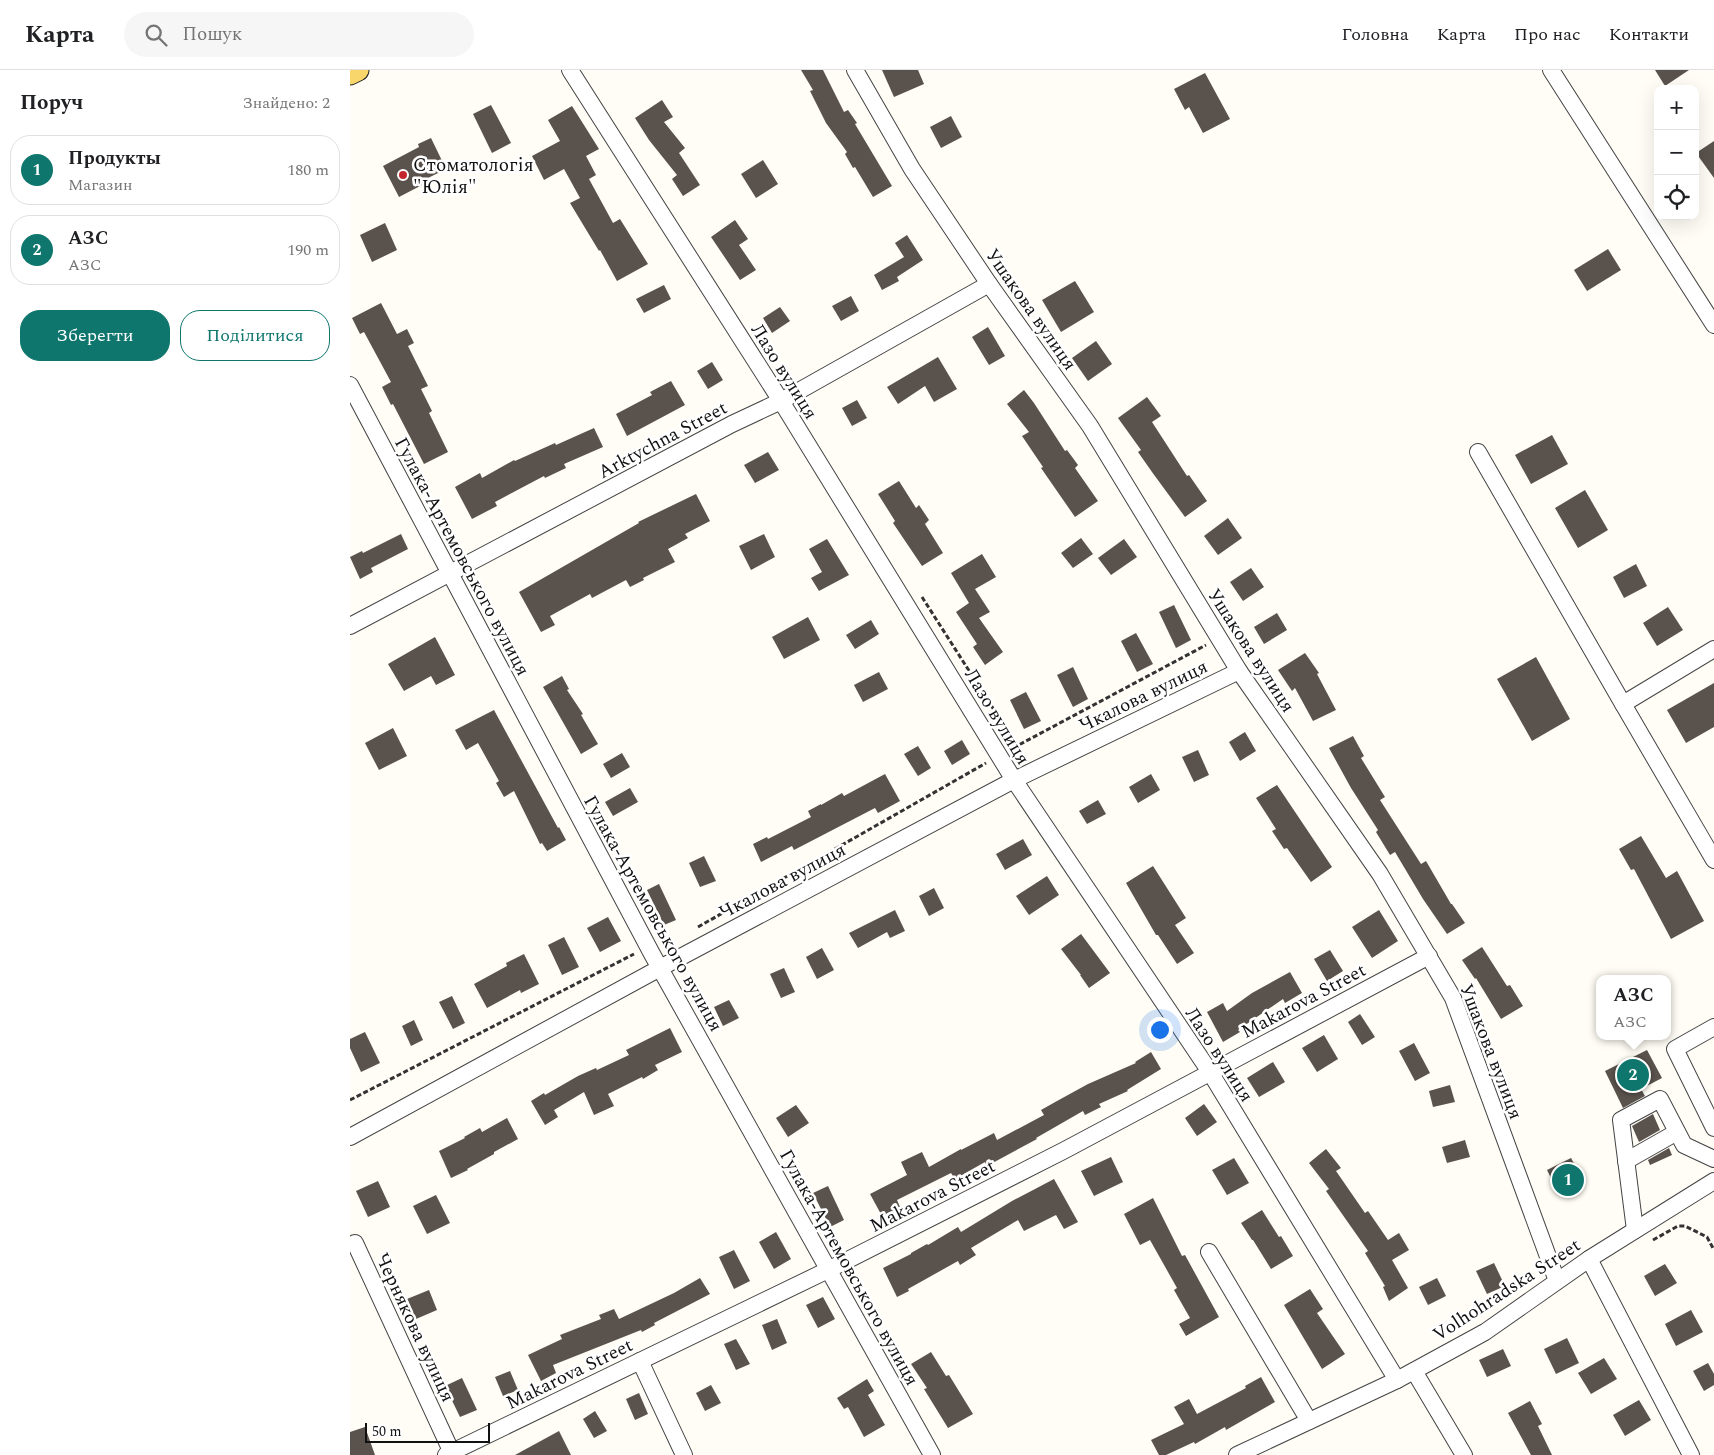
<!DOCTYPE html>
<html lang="uk">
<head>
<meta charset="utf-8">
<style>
  :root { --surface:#fff; --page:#f6f6f6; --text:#202124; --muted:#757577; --line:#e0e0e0; --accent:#0f766e }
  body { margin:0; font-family:Spectral,serif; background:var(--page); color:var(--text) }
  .controls { position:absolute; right:15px; top:15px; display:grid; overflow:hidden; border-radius:10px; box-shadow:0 5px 20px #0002 }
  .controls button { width:45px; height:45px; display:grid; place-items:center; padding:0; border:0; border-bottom:1px solid var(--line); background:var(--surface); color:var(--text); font:25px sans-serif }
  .scale { position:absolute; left:15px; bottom:12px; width:125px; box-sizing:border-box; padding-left:5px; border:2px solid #111; border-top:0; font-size:14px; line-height:18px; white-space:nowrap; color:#111; -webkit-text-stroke:4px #fff; paint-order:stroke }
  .you { position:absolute; left:809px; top:959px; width:18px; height:18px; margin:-12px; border:4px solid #fff; border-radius:50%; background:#1a73e8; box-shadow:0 0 0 8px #1a73e833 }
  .badge { display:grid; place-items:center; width:32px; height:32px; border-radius:50%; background:var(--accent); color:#fff; font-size:16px; font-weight:700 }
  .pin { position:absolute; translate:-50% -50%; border:2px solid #fff; box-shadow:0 1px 5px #0006 }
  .popup { position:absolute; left:1246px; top:905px; width:75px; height:65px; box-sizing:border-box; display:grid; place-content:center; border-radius:10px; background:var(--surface); filter:drop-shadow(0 1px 4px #0005); font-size:16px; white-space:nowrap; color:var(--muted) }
  .popup b { font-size:19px; color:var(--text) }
  .popup::after { content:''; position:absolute; left:50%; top:100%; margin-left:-10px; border:10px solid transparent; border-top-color:var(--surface) }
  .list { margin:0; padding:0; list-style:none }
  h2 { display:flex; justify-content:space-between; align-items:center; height:65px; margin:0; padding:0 20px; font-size:21px }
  h2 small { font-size:16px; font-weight:400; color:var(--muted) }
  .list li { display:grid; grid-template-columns:32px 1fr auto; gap:15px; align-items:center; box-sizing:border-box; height:70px; margin:0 10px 10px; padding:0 10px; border:1px solid var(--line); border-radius:20px }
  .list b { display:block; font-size:19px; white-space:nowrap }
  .list p { margin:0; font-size:16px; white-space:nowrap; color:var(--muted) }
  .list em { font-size:16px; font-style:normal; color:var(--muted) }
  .actions { display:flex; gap:10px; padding:15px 20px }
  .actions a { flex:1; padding:11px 0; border:1px solid var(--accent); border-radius:20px; text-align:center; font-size:18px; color:var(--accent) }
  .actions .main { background:var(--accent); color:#fff }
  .icon { flex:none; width:28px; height:28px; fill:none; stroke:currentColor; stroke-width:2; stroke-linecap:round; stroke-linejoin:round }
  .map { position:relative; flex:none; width:1364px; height:1385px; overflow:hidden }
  header { display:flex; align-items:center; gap:30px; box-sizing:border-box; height:70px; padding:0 25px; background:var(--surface); border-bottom:1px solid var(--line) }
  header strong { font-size:24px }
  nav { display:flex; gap:28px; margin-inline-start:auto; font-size:18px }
  .search { width:350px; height:45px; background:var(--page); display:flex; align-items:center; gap:12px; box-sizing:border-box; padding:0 18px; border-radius:28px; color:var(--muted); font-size:19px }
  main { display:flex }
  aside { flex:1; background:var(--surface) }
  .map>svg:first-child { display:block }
  .building { fill:#5a524d }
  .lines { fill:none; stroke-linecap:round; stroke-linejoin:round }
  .minor-casing { stroke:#444; stroke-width:18 }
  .major-casing { stroke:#222; stroke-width:23 }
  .path { stroke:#333; stroke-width:3; stroke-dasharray:5 2.5; stroke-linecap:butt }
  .minor { stroke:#fff; stroke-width:16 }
  .major { stroke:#f9d66b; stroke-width:21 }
  .poi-dot { fill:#c4262e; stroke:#fff; stroke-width:2 }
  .labels { text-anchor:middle; stroke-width:5; stroke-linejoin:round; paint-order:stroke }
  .poi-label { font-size:19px; fill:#111; stroke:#fff; text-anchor:start }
  .street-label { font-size:19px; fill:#111; stroke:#fff }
</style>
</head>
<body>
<header>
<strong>Карта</strong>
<div class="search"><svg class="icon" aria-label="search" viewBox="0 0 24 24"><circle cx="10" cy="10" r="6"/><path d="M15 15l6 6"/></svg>Пошук</div>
<nav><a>Головна</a><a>Карта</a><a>Про нас</a><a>Контакти</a></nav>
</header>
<main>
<aside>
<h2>Поруч<small>Знайдено: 2</small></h2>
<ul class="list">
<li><span class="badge">1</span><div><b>Продукты</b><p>Магазин</p></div><em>180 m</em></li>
<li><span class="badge">2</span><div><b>АЗС</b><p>АЗС</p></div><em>190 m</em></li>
</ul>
<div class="actions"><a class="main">Зберегти</a><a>Поділитися</a></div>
</aside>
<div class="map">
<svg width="1364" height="1385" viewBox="0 0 1364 1385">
  <rect width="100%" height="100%" fill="#fffdf5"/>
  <!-- building -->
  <g class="building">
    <path d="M451 0H473L494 42 498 40 507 53 505 54 542 116 523 127 505 97 503 98 495 84 497 82 476 53 460 21 463 20Z"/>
    <path d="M532 0H568L574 14 544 27Z"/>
    <path d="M1305 0H1339L1315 16Z"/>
    <path d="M855 3 880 49 853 63 839 37 835 40 824 19Z"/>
    <path d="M312 30 323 47 314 52 335 78 329 83 350 115 333 126 322 109 327 105 299 70 285 48Z"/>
    <path d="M141 35 161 73 142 83 123 44Z"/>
    <path d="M222 36 249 79 236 86 246 105 239 109 263 153 270 149 298 194 267 211 250 180 249 181 220 133 230 128 214 99 194 110 182 86 210 71 198 50Z"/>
    <path d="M601 46 612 67 591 78 580 57Z"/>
    <path d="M81 68 96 99 72 111 74 114 49 127 33 96 69 77 68 74Z"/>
    <path d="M1364 71V108L1346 83Z"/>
    <path d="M413 90 428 114 406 128 391 104Z"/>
    <path d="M385 150 398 169 389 175 406 200 390 210 361 167Z"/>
    <path d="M35 153 47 180 22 192 10 165Z"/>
    <path d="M557 165 573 190 547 207 549 211 532 220 524 205 554 187 545 173Z"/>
    <path d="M1258 179 1271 200 1237 221 1224 200Z"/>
    <path d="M725 211 744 242 711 262 692 230Z"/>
    <path d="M314 215 321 229 294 243 286 229Z"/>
    <path d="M501 226 509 241 491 251 482 236Z"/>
    <path d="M31 233 47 264 57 259 64 273 58 276 78 316 71 319 82 341 79 343 98 382 74 394 43 334 41 335 32 317 41 312 14 262 10 264 2 248Z"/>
    <path d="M430 237 440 251 422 263 413 248Z"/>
    <path d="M638 257 655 286 639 295 622 267Z"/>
    <path d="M746 271 762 294 738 311 722 288Z"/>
    <path d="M588 287 607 319 584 332 575 316 548 334 537 317Z"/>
    <path d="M362 292 373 310 358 319 347 301Z"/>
    <path d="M321 311 335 335 277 366 266 344 302 325 300 322Z"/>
    <path d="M674 320 684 333 715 381 717 380 728 395 725 398 748 431 725 447 691 398 693 397 672 366 679 362 657 334Z"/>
    <path d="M797 327 811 346 802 352 837 406 839 405 857 431 835 447 802 402 788 382 791 380 768 348Z"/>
    <path d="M507 330 517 348 502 356 492 338Z"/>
    <path d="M244 358 253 377 214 394 216 398 195 408 194 406 145 432 147 436 122 449 105 417 130 403 132 408 164 390 165 391 205 373 206 375Z"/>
    <path d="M1202 365 1218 394 1181 414 1165 385Z"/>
    <path d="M418 382 429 400 405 413 394 395Z"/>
    <path d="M549 411 566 438 569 435 579 450 575 454 593 483 572 496 543 453 545 451 528 424Z"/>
    <path d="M1235 420 1258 460 1228 478 1205 438Z"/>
    <path d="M346 424 360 451 335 464 338 468 318 479 325 492 293 508 294 510 280 517 276 510 242 528 240 524 200 546 205 555 191 562 169 522 289 453 288 452Z"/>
    <path d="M878 448 892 468 868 485 854 466Z"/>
    <path d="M51 464 58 479 21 498 23 502 10 509 0 487 12 481 13 483Z"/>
    <path d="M414 464 425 487 401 500 389 476Z"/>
    <path d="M731 468 743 484 723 498 711 483Z"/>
    <path d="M477 469 499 505 469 521 461 508 472 502 459 479Z"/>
    <path d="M774 469 787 487 761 505 748 488Z"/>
    <path d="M632 484 646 507 625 519 640 542 629 548 653 582 635 595 623 577 627 574 606 542 619 533 601 503Z"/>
    <path d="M1286 494 1297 516 1274 528 1263 507Z"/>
    <path d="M901 498 914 517 893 531 880 512Z"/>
    <path d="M824 535 841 570 826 578 809 542Z"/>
    <path d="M1318 537 1333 560 1307 576 1293 553Z"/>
    <path d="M927 543 937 560 914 574 904 557Z"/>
    <path d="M458 547 470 570 434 589 422 567Z"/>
    <path d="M521 550 529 564 505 579 496 565Z"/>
    <path d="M786 563 803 594 787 602 771 571Z"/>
    <path d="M85 567 105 605 86 615 81 606 54 621 38 594Z"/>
    <path d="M955 583 969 603 967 604 986 640 963 651 945 618 942 621 928 600Z"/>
    <path d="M1186 587 1220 649 1182 671 1147 609Z"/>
    <path d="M723 597 738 629 723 637 707 605Z"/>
    <path d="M529 602 538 619 513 632 504 615Z"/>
    <path d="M212 606 219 619 217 620 233 644 231 645 248 674 231 684 193 617Z"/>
    <path d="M1364 613V657L1336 673 1317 640Z"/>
    <path d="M676 622 691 651 674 659 660 630Z"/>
    <path d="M144 640 208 758 209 757 216 770 197 781 192 773 190 774 164 721 154 727 146 713 149 711 128 673 116 680 105 660Z"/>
    <path d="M43 658 57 686 29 700 15 673Z"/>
    <path d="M895 662 906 681 890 691 879 672Z"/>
    <path d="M1003 666 1014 686 1011 688 1035 727 1030 730 1071 794 1076 791 1101 834H1102L1115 853 1097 864 1073 829 1045 782 1040 785 1026 762 1028 760 1001 718 979 678Z"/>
    <path d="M612 670 620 684 602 695 594 681Z"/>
    <path d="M568 676 581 698 568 706 554 684Z"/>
    <path d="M848 680 859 705 844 712 832 687Z"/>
    <path d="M272 683 280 697 261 708 253 694Z"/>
    <path d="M535 704 550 731 528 743 525 738 444 780 442 776 411 792 403 774 417 767 418 769 461 747 458 741 471 734V735L492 723 494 726Z"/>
    <path d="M801 704 810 720 788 733 779 717Z"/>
    <path d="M927 715 982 797 961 812 937 778 934 779 922 761 926 759 906 728Z"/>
    <path d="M280 718 288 732 263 746 255 732Z"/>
    <path d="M748 730 756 744 737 754 729 741Z"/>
    <path d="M1291 766 1316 808 1327 801 1354 851 1321 869 1284 799 1281 800 1269 779Z"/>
    <path d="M673 769 682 785 655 800 646 784Z"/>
    <path d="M354 786 366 811 350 817 339 793Z"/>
    <path d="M803 796 836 848 825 855 844 883 827 894 808 865H806L776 813Z"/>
    <path d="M697 806 709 825 679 845 666 826Z"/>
    <path d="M309 814 326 850 314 855 297 820Z"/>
    <path d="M584 818 594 838 579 846 569 826Z"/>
    <path d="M545 840 555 861 540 868 537 862 508 878 499 863Z"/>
    <path d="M1029 840 1048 871 1022 888 1002 857Z"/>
    <path d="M258 847 271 871 250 882 237 858Z"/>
    <path d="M731 864 760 903 739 918 730 905H731L711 879Z"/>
    <path d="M214 867 229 897 212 905 198 875Z"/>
    <path d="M1132 877 1157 916 1160 915 1173 936 1151 949 1126 908 1125 909 1112 890Z"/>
    <path d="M472 878 484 900 467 909 456 887Z"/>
    <path d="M980 880 993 901 977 911 964 889Z"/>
    <path d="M174 884 189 914 171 923 170 920 137 938 124 914 157 896 156 893Z"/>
    <path d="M434 898 445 922 431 928 420 904Z"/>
    <path d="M940 902 952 923 935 933 933 929 888 960 890 962 873 972 857 942 873 933 877 941 902 923Z"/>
    <path d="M102 926 115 953 103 959 89 932Z"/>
    <path d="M379 930 389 948 373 956 364 937Z"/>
    <path d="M1010 944 1025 967 1012 975 998 952Z"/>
    <path d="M64 950 73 970 61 976 52 956Z"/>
    <path d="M320 958 332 982 305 995 308 1000 293 1009 292 1007 258 1024 264 1036 244 1045 234 1022 204 1040 208 1047 195 1055 181 1031 194 1023 195 1025 228 1006 246 998 247 1000 279 985 276 980Z"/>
    <path d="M15 962 30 993 11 1002 0 978V969Z"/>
    <path d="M974 965 988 989 967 1002 952 978Z"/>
    <path d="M1064 973 1080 1003 1065 1011 1049 981Z"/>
    <path d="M1297 980 1312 1008 1291 1019 1295 1026 1273 1038 1255 1001Z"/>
    <path d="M801 982 811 999 777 1020 778 1021 749 1034 751 1037 735 1045 733 1041 686 1068 687 1069 637 1096 635 1092 605 1109 601 1103 547 1130 550 1137 532 1146 520 1124 557 1105 551 1092 572 1082 579 1097 611 1079V1080L644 1063 647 1070 694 1045 691 1040 707 1031 738 1014 786 993 785 992Z"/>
    <path d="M923 992 935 1012 909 1027 897 1008Z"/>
    <path d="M1100 1015 1105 1032 1083 1037 1079 1021Z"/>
    <path d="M854 1034 867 1052 847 1066 835 1048Z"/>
    <path d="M446 1035 459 1053 438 1067 426 1048Z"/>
    <path d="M1303 1044 1310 1060 1289 1072 1282 1056Z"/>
    <path d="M157 1048 168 1069 144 1082V1084L117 1099 118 1100 101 1108 89 1081 115 1068 114 1067 130 1058 132 1062Z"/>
    <path d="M1115 1070 1120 1087 1097 1093 1092 1077Z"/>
    <path d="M1319 1078 1322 1085 1300 1095 1298 1090Z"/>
    <path d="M976 1079 991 1098 986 1101 1015 1143 1018 1141 1038 1170 1049 1163 1059 1180 1042 1190 1058 1218 1039 1231 1033 1217 1035 1216 1015 1183 1018 1181 976 1121 979 1119 959 1093Z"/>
    <path d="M761 1087 773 1112 744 1126 731 1101Z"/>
    <path d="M884 1088 899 1113 877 1125 862 1100Z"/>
    <path d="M1221 1088 1234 1112 1209 1124 1197 1100Z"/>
    <path d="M704 1109 728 1152 714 1159 706 1145 674 1161 668 1150 621 1178 626 1185 610 1195 608 1191 558 1219 559 1221 547 1227 533 1198 561 1184V1183L577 1174 578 1175 608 1157 611 1162 662 1131Z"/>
    <path d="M28 1111 40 1137 18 1147 6 1121Z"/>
    <path d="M478 1116 494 1150 480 1157 463 1123Z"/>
    <path d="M86 1125 100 1153 77 1164 63 1136Z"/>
    <path d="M803 1128 832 1186 835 1185 869 1247 836 1266 829 1254 840 1248 824 1220 827 1218 800 1170 790 1175 774 1144Z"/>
    <path d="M912 1140 929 1167 931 1166 943 1186 921 1199 903 1170H902L891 1153Z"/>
    <path d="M426 1162 441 1189 424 1199 409 1172Z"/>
    <path d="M384 1180 400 1211 384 1219 369 1187Z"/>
    <path d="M1144 1193 1155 1216 1137 1224 1126 1201Z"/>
    <path d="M1315 1194 1327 1213 1305 1226 1294 1206Z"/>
    <path d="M350 1208 360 1224 304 1253 305 1255 292 1262 291 1260 203 1295 206 1303 191 1311 178 1285 212 1269 210 1265 251 1249 249 1245 264 1239 269 1249 324 1223Z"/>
    <path d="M1087 1208 1096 1226 1078 1235 1069 1217Z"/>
    <path d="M960 1219 973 1239 967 1243 995 1284 972 1299 934 1235Z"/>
    <path d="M79 1220 87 1240 66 1249 57 1229Z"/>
    <path d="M473 1227 485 1249 468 1258 456 1235Z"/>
    <path d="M1341 1240 1353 1262 1326 1276 1315 1254Z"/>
    <path d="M427 1249 437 1273 422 1280 412 1255Z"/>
    <path d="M1217 1268 1229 1293 1206 1304 1194 1279Z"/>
    <path d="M386 1269 400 1294 386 1300 374 1274Z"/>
    <path d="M1153 1279 1161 1296 1137 1307 1129 1290Z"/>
    <path d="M581 1282 596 1306 599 1305 623 1344 598 1358 574 1319 577 1318 561 1294Z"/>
    <path d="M1254 1288 1267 1309 1241 1324 1228 1303Z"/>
    <path d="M1358 1293 1364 1304V1315L1354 1321 1343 1301Z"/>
    <path d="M160 1301 168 1320 153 1326 145 1307Z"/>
    <path d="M911 1307 925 1332 876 1360 875 1357 845 1374 844 1372 816 1385H809L801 1370 834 1354 824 1337 839 1329 847 1344 896 1318 895 1316Z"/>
    <path d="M112 1308 127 1340 110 1347 95 1316Z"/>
    <path d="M517 1309 524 1321 518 1325 535 1355 514 1367 498 1337 494 1339 487 1328Z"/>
    <path d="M361 1315 371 1333 355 1341 346 1323Z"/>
    <path d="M289 1323 298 1344 285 1350 276 1329Z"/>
    <path d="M1289 1330 1301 1350 1275 1366 1263 1345Z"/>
    <path d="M1180 1331 1192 1354 1188 1356 1202 1385H1181L1158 1343Z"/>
    <path d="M245 1341 257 1361 244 1368 233 1349Z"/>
    <path d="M15 1357 25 1385H0V1362Z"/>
    <path d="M209 1361 221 1385H165Z"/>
  </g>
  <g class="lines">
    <!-- minor casing -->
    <g class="minor-casing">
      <g id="minor">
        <path d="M220 0 431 331 664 710 860 1002 1047 1310"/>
        <path d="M505 0 562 99 639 214 740 356 889 601 1030 804 1103 928 1207 1211"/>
        <path d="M1201 0 1364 255"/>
        <path d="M0 315 302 884 582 1385"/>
        <path d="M1128 382 1273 634"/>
        <path d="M0 556 382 354 431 331 639 214"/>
        <path d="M1364 579 1273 634 1364 790"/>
        <path d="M1364 957 1325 979 1364 1058"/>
        <path d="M0 1067 310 898 664 710 889 601"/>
        <path d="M1276 1091 1327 1062"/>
        <path d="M1285 1160 1271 1050 1310 1029 1334 1075 1364 1089"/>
        <path d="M5 1173 103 1385"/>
        <path d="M859 1182 959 1351"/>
        <path d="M1239 1189 1341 1385"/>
        <path d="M290 1291 334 1385"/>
        <path d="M1064 1301 1114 1385"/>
        <path d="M96 1385 478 1200 713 1081 1079 886"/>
        <path d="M887 1385 1047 1310 1135 1262 1239 1189 1364 1111"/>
      </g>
    </g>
    <!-- major casing -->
    <g class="major-casing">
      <path id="major" d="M0 4 8 0"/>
    </g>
    <!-- path -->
    <g class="path">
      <path d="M572 527 667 676"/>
      <path d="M663 678 856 575"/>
      <path d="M348 857 636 693"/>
      <path d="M0 1030 284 884"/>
      <path d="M1303 1170 1328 1156H1335L1357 1167 1364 1180"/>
    </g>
    <!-- minor -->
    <use href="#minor" class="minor"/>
    <!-- major -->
    <use href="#major" class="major"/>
  </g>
  <!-- markers -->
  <circle class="poi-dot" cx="53" cy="105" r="5"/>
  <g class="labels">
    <!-- poi labels -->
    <g class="poi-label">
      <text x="63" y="101">Стоматологія<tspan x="63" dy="22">"Юлія"</tspan></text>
    </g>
    <!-- street labels -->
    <g class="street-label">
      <text transform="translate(682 239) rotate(55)" y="7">Ушакова вулиця</text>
      <text transform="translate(435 301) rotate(58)" y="7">Лазо вулиця</text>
      <text transform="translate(312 369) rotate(-28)" y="7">Arktychna Street</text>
      <text transform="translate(113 486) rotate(62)" y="7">Гулака-Артемовського вулиця</text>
      <text transform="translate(902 580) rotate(57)" y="7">Ушакова вулиця</text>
      <text transform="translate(793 625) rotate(-26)" y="7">Чкалова вулиця</text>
      <text transform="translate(648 646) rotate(59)" y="7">Лазо вулиця</text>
      <text transform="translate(432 810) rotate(-28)" y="7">Чкалова вулиця</text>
      <text transform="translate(304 843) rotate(61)" y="7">Гулака-Артемовського вулиця</text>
      <text transform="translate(953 930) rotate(-28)" y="7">Makarova Street</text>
      <text transform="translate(1142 981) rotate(69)" y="7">Ушакова вулиця</text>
      <text transform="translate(870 984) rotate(57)" y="7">Лазо вулиця</text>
      <text transform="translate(582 1125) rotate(-27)" y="7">Makarova Street</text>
      <text transform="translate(500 1197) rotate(61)" y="7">Гулака-Артемовського вулиця</text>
      <text transform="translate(1156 1219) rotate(-33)" y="7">Volhohradska Street</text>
      <text transform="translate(66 1257) rotate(65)" y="7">Чернякова вулиця</text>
      <text transform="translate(219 1303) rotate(-26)" y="7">Makarova Street</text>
    </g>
  </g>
</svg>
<div class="controls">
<button>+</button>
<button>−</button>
<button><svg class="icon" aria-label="locate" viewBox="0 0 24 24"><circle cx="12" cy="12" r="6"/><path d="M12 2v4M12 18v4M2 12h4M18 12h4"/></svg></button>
</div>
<div class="scale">50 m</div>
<div class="you"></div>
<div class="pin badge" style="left:1218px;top:1110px">1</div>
<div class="pin badge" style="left:1283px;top:1005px">2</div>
<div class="popup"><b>АЗС</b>АЗС</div>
</div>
</main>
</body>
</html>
